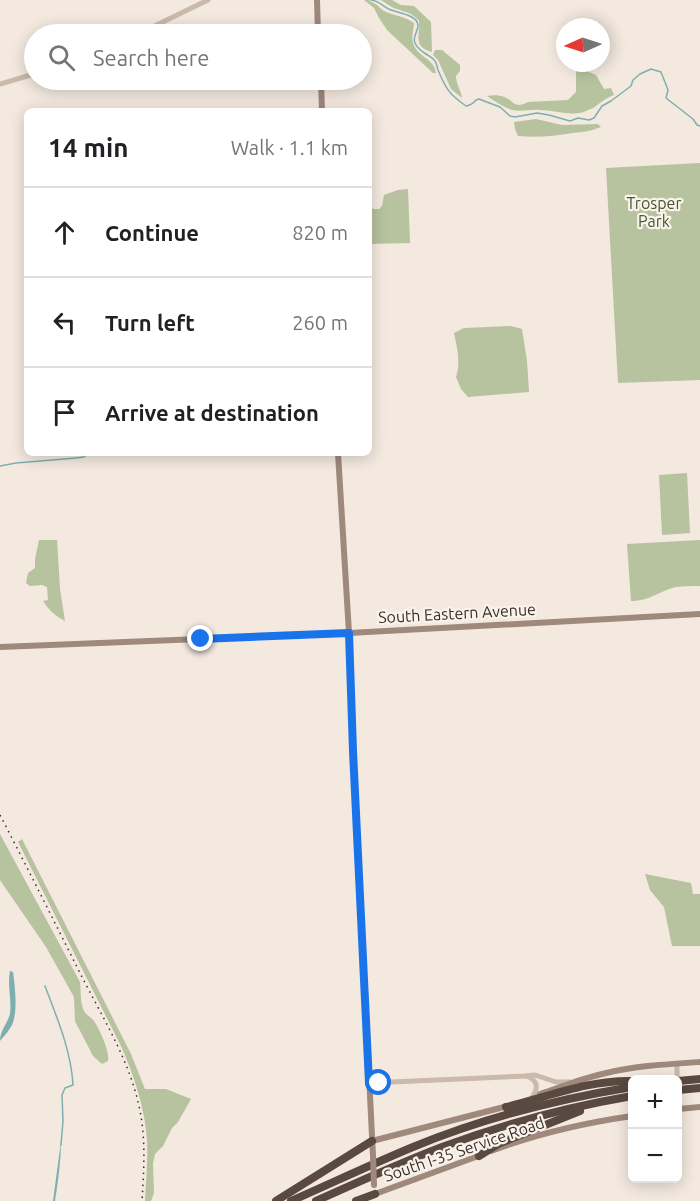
<!DOCTYPE html>
<html lang="en">
<head>
<meta charset="utf-8">
<style>
  :root { --surface:#fff; --page:#f2f2f2; --text:#202124; --muted:#757577; --line:#e0e0e0 }
  body { margin:0; font-family:Ubuntu,sans-serif; background:var(--page); color:var(--text) }
  .controls { position:absolute; right:18px; bottom:18px; display:grid; overflow:hidden; border-radius:9px; box-shadow:0 3px 15px #0003 }
  .controls button { width:54px; height:54px; display:grid; place-items:center; padding:0; border:0; border-bottom:2px solid var(--line); background:var(--surface); color:var(--text); font:30px sans-serif }
  .compass { position:absolute; left:556px; top:18px; width:54px; height:54px; border-radius:50%; background:var(--surface); box-shadow:0 3px 15px #0003; rotate:267deg }
  .stop { position:absolute; width:18px; height:18px; margin:-14px; border:4px solid #1a73e8; border-radius:50%; background:#fff }
  .stop.end { background:#1a73e8; border-color:#fff; box-shadow:0 2px 6px #0008 }
  .list { margin:0; padding:0; list-style:none }
  h2 { display:flex; justify-content:space-between; align-items:center; height:78px; margin:0; padding:0 24px; font-size:26px }
  h2 small { font-size:20px; font-weight:400; color:var(--muted) }
  .list li { display:grid; grid-template-columns:39px 1fr auto; gap:18px; align-items:center; box-sizing:border-box; height:90px; padding:0 24px; border-top:2px solid var(--line) }
  .list b { display:block; font-size:22px; white-space:nowrap }
  .list em { font-size:20px; font-style:normal; color:var(--muted) }
  .icon { flex:none; width:33px; height:33px; fill:none; stroke:currentColor; stroke-width:2; stroke-linecap:round; stroke-linejoin:round }
  .map { position:relative; flex:none; width:700px; height:1201px; overflow:hidden }
  .search { position:absolute; background:var(--surface); box-shadow:0 3px 15px #0003; left:24px; top:24px; width:348px; height:66px; display:flex; align-items:center; gap:15px; box-sizing:border-box; padding:0 21px; border-radius:33px; color:var(--muted); font-size:22px }
  .panel { position:absolute; background:var(--surface); box-shadow:0 3px 15px #0003; left:24px; top:108px; width:348px; height:348px; border-radius:9px }
  .map>svg:first-child { display:block }
  .green { fill:#b7c29f }
  .water { fill:#7eafb0 }
  .lines { fill:none; stroke-linecap:round; stroke-linejoin:round }
  .stream { stroke:#7eafb0; stroke-width:1.5 }
  .tertiary { stroke:#cbb9ab; stroke-width:5 }
  .secondary { stroke:#9f887c; stroke-width:6 }
  .motorway { stroke:#5a4941; stroke-width:8 }
  .rail { stroke:#392f2a; stroke-width:1.5; stroke-dasharray:1.5 4.5; stroke-linecap:butt }
  .secondary-bridge { stroke:#9f887c; stroke-width:6 }
  .route { stroke:#1a73e8; stroke-width:8 }
  .labels { text-anchor:middle; stroke-width:4.5; stroke-linejoin:round; paint-order:stroke }
  .park-label { font-size:16px; fill:#48572e; stroke:#faf3ec }
  .street-label { font-size:16px; fill:#392f2a; stroke:#faf3ec }
</style>
</head>
<body>
<div class="map">
<svg width="700" height="1201" viewBox="0 0 700 1201">
  <rect width="100%" height="100%" fill="#f3e9df"/>
  <!-- green -->
  <g class="green">
    <path d="M364 0H369L371 2C378 4 378 7 384 11 394 16 405 16 414 23 414 29 411 36 413 43 417 57 434 58 436 73H433L387 30 379 18 374 8Z"/>
    <path d="M381 0H392L401 5 414 6 431 22 432 52C413 47 420 36 419 21 410 10 400 12 390 6 387 4 384 2 381 0Z"/>
    <path d="M435 50H442L460 65V71L456 76C456 84 461 90 462 98L451 89 438 60 433 55Z"/>
    <path d="M582 69 596 75 604 89 611 88 614 95C602 99 598 107 586 111 573 117 554 110 540 110 531 109 521 112 512 110 504 107 494 101 487 96 493 95 499 95 504 97 514 100 513 110 528 102L568 100 576 92V71Z"/>
    <path d="M536 119 562 125 598 124 601 127C591 131 583 132 573 133 554 136 537 138 518 136L515 129 514 122Z"/>
    <path d="M700 163V380L618 383 606 168Z"/>
    <path d="M408 189 410 243 369 244V204L373 209H379L382 206 384 195 398 190Z"/>
    <path d="M511 326 522 329 527 361 529 392 468 397 461 389 456 377C461 362 457 348 454 333L464 328Z"/>
    <path d="M687 473 690 533 662 535 659 475Z"/>
    <path d="M39 540H57L60 589 65 621C55 616 49 610 43 601L48 600 47 587 42 585 30 586 26 583 28 573 35 568V559Z"/>
    <path d="M700 540V586C692 586 683 586 676 587 659 591 650 601 631 601L627 544Z"/>
    <path d="M0 834 80 982C81 991 80 1002 84 1011 86 1015 91 1017 94 1021 100 1030 110 1052 108 1061L102 1064 93 1056 75 1021 74 997 46 947 0 880Z"/>
    <path d="M22 839 131 1054 145 1089H166L191 1099 178 1122 172 1128 163 1146 155 1154 153 1163 154 1193 151 1201H145C146 1181 148 1161 147 1140 145 1108 134 1076 121 1046L18 842Z"/>
    <path d="M645 874 691 883 693 894H700V946H672L664 907 650 890Z"/>
  </g>
  <!-- water -->
  <g class="water">
    <path d="M10 971 13 972C15 986 18 1012 12 1025 9 1031 4 1036 0 1041 0 1031 7 1024 10 1014 12 1000 7 985 10 971Z"/>
    <path d="M61 1141C61 1161 58 1181 55 1201H53Z"/>
  </g>
  <g class="lines">
    <!-- stream -->
    <g class="stream">
      <path d="M371 0C380 1 383 7 391 10 399 13 417 15 418 25 418 32 412 37 415 43 419 53 430 54 435 61 437 64 437 67 438 70 446 89 449 94 466 106 471 105 473 104 476 100L479 99 500 107 510 116 515 117 537 113 549 115 570 121 578 118 589 120 594 118 602 106 611 101 631 86 633 80 640 74 651 69 661 72 668 90 666 98 693 119 697 125 700 126"/>
      <path d="M0 466 16 463 76 458 84 457 89 453"/>
      <path d="M45 986C57 1018 71 1050 73 1085L65 1088 62 1095 63 1121 61 1145"/>
    </g>
    <!-- tertiary -->
    <g class="tertiary">
      <path d="M138 34 208 0"/>
      <path d="M0 84 34 74"/>
      <path d="M526 1076C538 1080 539 1088 532 1097"/>
      <path d="M677 1080V1064"/>
      <path d="M369 1083 525 1076 535 1075 556 1082H570"/>
    </g>
    <!-- secondary -->
    <g class="secondary">
      <path d="M317 0 318 34"/>
      <path d="M321 80 322 111"/>
      <path d="M338 453 349 633 353 751 373 1156"/>
      <path d="M0 647 349 633 700 614"/>
      <path d="M540 1094C561 1087 581 1079 602 1074 634 1066 668 1064 700 1062"/>
      <path d="M678 1109 700 1107"/>
      <path d="M372 1141 508 1106"/>
      <path d="M491 1151C536 1134 584 1123 632 1116"/>
      <path d="M375 1194 481 1155"/>
    </g>
    <!-- motorway -->
    <g class="motorway">
      <path d="M678 1081 700 1079"/>
      <path d="M678 1090 700 1088"/>
      <path d="M506 1107C548 1097 588 1080 632 1081"/>
      <path d="M479 1156 498 1144 580 1111"/>
      <path d="M276 1201 372 1141"/>
      <path d="M291 1201C332 1183 372 1164 413 1147 483 1118 558 1099 632 1087"/>
      <path d="M316 1201C358 1182 400 1163 442 1147 504 1124 568 1107 632 1096"/>
      <path d="M356 1201 375 1194"/>
    </g>
    <!-- rail -->
    <path class="rail" d="M0 815C28 869 55 923 82 977 103 1018 129 1060 139 1106 146 1137 144 1169 142 1201"/>
    <!-- secondary-bridge -->
    <path class="secondary-bridge" d="M373 1156 374 1185"/>
  </g>
  <g class="lines">
    <!-- route -->
    <path class="route" d="M201 639 349 633 353 751 369 1083H379"/>
  </g>
  <g class="labels">
    <!-- park labels -->
    <g class="park-label">
      <text x="654" y="209">Trosper<tspan x="654" dy="18">Park</tspan></text>
    </g>
    <!-- street labels -->
    <g class="street-label">
      <text transform="translate(457 613) rotate(-3)" y="6">South Eastern Avenue</text>
      <text transform="translate(464 1149) rotate(-19)" y="6">South I-35 Service Road</text>
    </g>
  </g>
</svg>
<div class="controls">
<button>+</button>
<button>−</button>
</div>
<svg class="compass" viewBox="-18 -18 36 36"><path d="M0-13l5 13h-10z" fill="#e53935"/><path d="M0 13l5-13h-10z" fill="#757577"/></svg>
<div class="stop" style="left:379px;top:1083px"></div>
<div class="stop end" style="left:201px;top:639px"></div>
<div class="search"><svg class="icon" aria-label="search" viewBox="0 0 24 24"><circle cx="10" cy="10" r="6"/><path d="M15 15l6 6"/></svg>Search here</div>
<section class="panel">
<h2>14 min<small>Walk · 1.1 km</small></h2>
<ul class="list">
<li><svg class="icon" aria-label="ahead" viewBox="0 0 24 24"><path d="M12 20V5M6 11l6-6 6 6"/></svg><div><b>Continue</b></div><em>820 m</em></li>
<li><svg class="icon" aria-label="left" viewBox="0 0 24 24"><path d="M17 20v-9H6M10 6l-5 5 5 5"/></svg><div><b>Turn left</b></div><em>260 m</em></li>
<li><svg class="icon" aria-label="arrive" viewBox="0 0 24 24"><path d="M6 21V4h12l-3 4 3 4H6"/></svg><div><b>Arrive at destination</b></div></li>
</ul>
</section>
</div>
</body>
</html>
